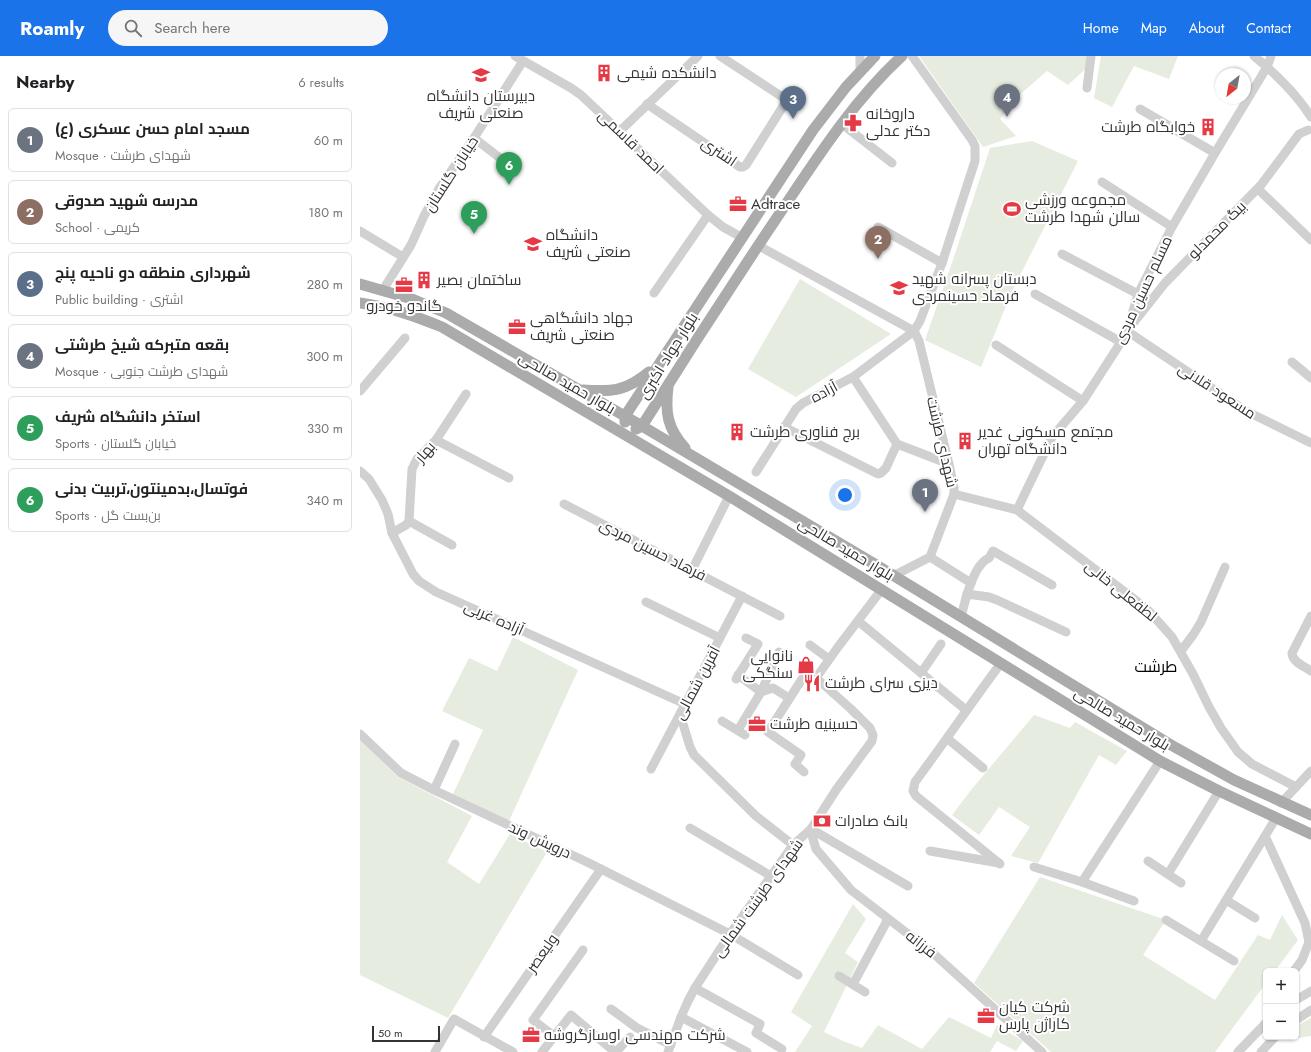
<!DOCTYPE html>
<html lang="en">
<head>
<meta charset="utf-8">
<style>
  :root { --surface:#fff; --page:#f6f6f6; --text:#202124; --muted:#757577; --line:#e0e0e0; --accent:#1a73e8 }
  body { margin:0; font-family:Jost,Cairo,sans-serif; background:var(--page); color:var(--text) }
  .controls { position:absolute; right:12px; bottom:12px; display:grid; overflow:hidden; border-radius:6px; box-shadow:0 1px 3px #0004 }
  .controls button { width:36px; height:36px; display:grid; place-items:center; padding:0; border:0; border-bottom:1px solid var(--line); background:var(--surface); color:var(--text); font:20px sans-serif }
  .compass { position:absolute; left:855px; top:12px; width:36px; height:36px; border-radius:50%; background:var(--surface); box-shadow:0 1px 3px #0004; rotate:211deg }
  .scale { position:absolute; left:12px; bottom:10px; width:68px; box-sizing:border-box; padding-left:4px; border:2px solid #333; border-top:0; font-size:11px; line-height:14px; white-space:nowrap; color:#333; -webkit-text-stroke:3px #fff; paint-order:stroke }
  .you { position:absolute; left:485px; top:439px; width:14px; height:14px; margin:-10px; border:3px solid #fff; border-radius:50%; background:#1a73e8; box-shadow:0 0 0 6px #1a73e833 }
  .badge { display:grid; place-items:center; width:26px; height:26px; border-radius:50%; background:var(--accent); color:#fff; font-size:13px; font-weight:700 }
  .pin { position:absolute; translate:-50% -33px; filter:drop-shadow(0 1px 2px #0008) }
  .pin::after { content:''; position:absolute; top:21px; width:14px; height:12px; background:inherit; clip-path:polygon(0 0,100% 0,50% 100%) }
  .list { margin:0; padding:0; list-style:none }
  h2 { display:flex; justify-content:space-between; align-items:center; height:52px; margin:0; padding:0 16px; font-size:17px }
  h2 small { font-size:13px; font-weight:400; color:var(--muted) }
  .list li { display:grid; grid-template-columns:26px 1fr auto; gap:12px; align-items:center; box-sizing:border-box; height:64px; margin:0 8px 8px; padding:0 8px; border:1px solid var(--line); border-radius:6px }
  .list b { display:block; font-size:15px; white-space:nowrap }
  .list p { margin:0; font-size:13px; white-space:nowrap; color:var(--muted) }
  .list em { font-size:13px; font-style:normal; color:var(--muted) }
  .icon { flex:none; width:22px; height:22px; fill:none; stroke:currentColor; stroke-width:2; stroke-linecap:round; stroke-linejoin:round }
  .map { position:relative; flex:none; width:951px; height:996px; overflow:hidden }
  header { display:flex; align-items:center; gap:24px; box-sizing:border-box; height:56px; padding:0 20px; background:var(--accent); color:#fff }
  header strong { font-size:19px }
  nav { display:flex; gap:22px; margin-inline-start:auto; font-size:14px }
  .search { width:280px; height:36px; background:var(--page); display:flex; align-items:center; gap:10px; box-sizing:border-box; padding:0 14px; border-radius:22px; color:var(--muted); font-size:15px }
  main { display:flex }
  aside { flex:1; background:var(--surface) }
  .map>svg:first-child { display:block }
  .green { fill:#e6ecdf }
  .lines { fill:none; stroke-linecap:round; stroke-linejoin:round }
  .minor { stroke:#d0d0d0; stroke-width:9 }
  .major { stroke:#ababab; stroke-width:11 }
  .labels { text-anchor:middle; stroke-width:4; stroke-linejoin:round; paint-order:stroke }
  .poi-label { font-size:15px; fill:#333; stroke:#fff; text-anchor:start }
  .street-label { font-size:15px; fill:#333; stroke:#fff }
  .neighbourhood-label { font-size:16px; fill:#000; stroke:#fff }
</style>
</head>
<body>
<header>
<strong>Roamly</strong>
<div class="search"><svg class="icon" aria-label="search" viewBox="0 0 24 24"><circle cx="10" cy="10" r="6"/><path d="M15 15l6 6"/></svg>Search here</div>
<nav><a>Home</a><a>Map</a><a>About</a><a>Contact</a></nav>
</header>
<main>
<aside>
<h2>Nearby<small>6 results</small></h2>
<ul class="list">
<li><span class="badge" style="background:#6b7280">1</span><div><b>مسجد امام حسن عسکری (ع)</b><p>Mosque · شهدای طرشت</p></div><em>60 m</em></li>
<li><span class="badge" style="background:#8d6e63">2</span><div><b>مدرسه شهید صدوقی</b><p>School · کریمی</p></div><em>180 m</em></li>
<li><span class="badge" style="background:#5c6f8a">3</span><div><b>شهرداری منطقه دو ناحیه پنج</b><p>Public building · اشتری</p></div><em>280 m</em></li>
<li><span class="badge" style="background:#6b7280">4</span><div><b>بقعه متبرکه شیخ طرشتی</b><p>Mosque · شهدای طرشت جنوبی</p></div><em>300 m</em></li>
<li><span class="badge" style="background:#2e9e5b">5</span><div><b>استخر دانشگاه شریف</b><p>Sports · خیابان گلستان</p></div><em>330 m</em></li>
<li><span class="badge" style="background:#2e9e5b">6</span><div><b>فوتسال،بدمینتون،تربیت بدنی</b><p>Sports · بن‌‌بست گل</p></div><em>340 m</em></li>
</ul>
</aside>
<div class="map">
<svg width="951" height="996" viewBox="0 0 951 996">
  <rect width="100%" height="100%" fill="#fff"/>
  <!-- green -->
  <g class="green">
    <path d="M559 0H726L732 7 708 29 687 15 656 42 640 63 656 80 623 91Z"/>
    <path d="M741 0H818L809 23 774 10 752 51 734 42Z"/>
    <path d="M672 85 718 105 653 233 621 311 565 284 594 201 630 92Z"/>
    <path d="M440 223 531 278 436 341 388 313Z"/>
    <path d="M153 581 218 614 149 765 92 740 123 674 82 655 109 602 137 615Z"/>
    <path d="M674 659 710 672 715 666 767 695 756 709 739 699 678 807 651 800 670 771 639 751 619 779 592 759 611 734Z"/>
    <path d="M0 684 38 721 112 760 87 806 119 828 150 778 187 796 88 962 0 919Z"/>
    <path d="M680 821 806 864 783 899 855 944 898 879 910 884 922 859 938 884 915 915H906V927L855 996H691L614 927Z"/>
    <path d="M493 848 506 863 485 897 498 906 464 976 483 985 502 992 518 969 562 993 589 961 631 982 637 969 663 985 656 995 637 985 630 996H435L452 970 431 956Z"/>
    <path d="M951 962V980L931 983 932 981H936V970Z"/>
  </g>
  <g class="lines">
    <!-- minor -->
    <g class="minor">
      <path d="M155 0 211 32 221 39 348 159 363 171 381 181"/>
      <path d="M500 0V15"/>
      <path d="M894 0C916 18 936 37 951 61"/>
      <path d="M727 32 731 0"/>
      <path d="M287 48 380 111H383L386 109 427 44 360 0"/>
      <path d="M780 53 855 97"/>
      <path d="M482 68 532 107"/>
      <path d="M948 74 939 78 901 129 805 227 767 275 886 355 951 387"/>
      <path d="M260 75 338 0"/>
      <path d="M114 82 140 102"/>
      <path d="M742 126 812 171"/>
      <path d="M898 133 951 184"/>
      <path d="M518 171 582 207"/>
      <path d="M0 175 43 201"/>
      <path d="M399 190 554 275"/>
      <path d="M702 198 778 238"/>
      <path d="M23 234 51 189 64 160 80 131 114 82 163 5"/>
      <path d="M294 237 348 159"/>
      <path d="M675 238 761 286"/>
      <path d="M636 289 723 345"/>
      <path d="M932 306 951 322"/>
      <path d="M493 321 537 388 589 408"/>
      <path d="M0 335 45 282"/>
      <path d="M424 371 518 418 521 417 526 412 537 388"/>
      <path d="M76 384 149 422"/>
      <path d="M0 415 9 423 22 444 28 458 32 477 53 518 59 525 76 536 325 648"/>
      <path d="M396 416 436 353 443 347 493 321 554 275 560 265 582 207 615 105V90L612 84 552 0"/>
      <path d="M594 438 657 454 786 552 812 581 833 618 849 651 861 672 878 696 892 708 936 731"/>
      <path d="M204 448 420 560"/>
      <path d="M657 454 692 381 723 345 761 286 767 275 778 238 812 171 855 97 907 11 911 0"/>
      <path d="M49 465 92 489"/>
      <path d="M32 477 46 469 49 465 52 413 57 403 76 384 106 338"/>
      <path d="M570 501 611 527"/>
      <path d="M332 514 369 440"/>
      <path d="M533 520 570 501 594 438V432L589 408 559 285 554 275"/>
      <path d="M607 538C611 527 617 507 629 502L633 495 692 529"/>
      <path d="M286 546 360 582"/>
      <path d="M951 560 932 597C932 606 944 610 951 615"/>
      <path d="M601 561 607 538 629 541 637 544 706 576"/>
      <path d="M498 565 606 654"/>
      <path d="M450 589 469 603"/>
      <path d="M821 595 833 579 841 566 865 511"/>
      <path d="M561 617 581 588"/>
      <path d="M378 619 401 636"/>
      <path d="M456 622 478 591 522 533"/>
      <path d="M376 623 398 588 386 582"/>
      <path d="M401 636 413 632 429 642"/>
      <path d="M320 658 330 691 334 699 396 760 433 789"/>
      <path d="M362 665 385 679"/>
      <path d="M378 674 401 636 419 596"/>
      <path d="M0 678 41 717 74 734 229 807 370 878 438 919"/>
      <path d="M588 683 623 712"/>
      <path d="M291 713 382 540"/>
      <path d="M74 734 95 688"/>
      <path d="M921 747 951 715"/>
      <path d="M330 772 411 820"/>
      <path d="M451 773 453 783 456 793 491 834 574 898 682 996"/>
      <path d="M451 773 548 830"/>
      <path d="M905 780 945 867 949 886 942 904 934 915"/>
      <path d="M570 795 639 807"/>
      <path d="M788 805 821 827"/>
      <path d="M640 808 556 740 553 735 555 726C584 687 612 646 641 607"/>
      <path d="M674 811 722 826 774 845"/>
      <path d="M808 818 859 735"/>
      <path d="M722 826 800 705"/>
      <path d="M866 844 895 862"/>
      <path d="M806 864 874 905"/>
      <path d="M841 885 916 762"/>
      <path d="M479 920 505 936"/>
      <path d="M493 928 528 863"/>
      <path d="M335 932 400 968 396 977 422 993"/>
      <path d="M936 944 951 935"/>
      <path d="M251 953 277 972 311 989"/>
      <path d="M321 961 387 996"/>
      <path d="M936 964 951 954"/>
      <path d="M194 980 173 964 223 894"/>
      <path d="M124 981 241 813"/>
      <path d="M75 996 94 963 153 996"/>
      <path d="M182 996 211 959 255 996"/>
      <path d="M256 996 270 981"/>
      <path d="M308 996 321 961 328 945 335 932 370 878 433 789 451 773 476 734 512 685 513 679 510 672 491 653 454 620C448 618 446 619 442 623L408 676 441 699 435 708 444 716"/>
      <path d="M878 996 906 967"/>
      <path d="M901 996 915 981"/>
    </g>
    <!-- major -->
    <g class="major">
      <path d="M0 228 52 243 86 257 282 370 513 507 811 689 874 724 951 759"/>
      <path d="M0 247C30 251 55 260 82 271L369 440 800 705 859 735 951 778"/>
      <path d="M308 331C305 356 307 372 325 392"/>
      <path d="M223 334C253 336 266 335 289 316"/>
      <path d="M265 366V360L453 74 486 31 515 0"/>
      <path d="M276 373 282 370C327 298 373 227 420 157 457 102 493 45 542 0"/>
    </g>
  </g>
  <!-- icons -->
  <defs>
    <g id="building-bare" transform="scale(1.38)"><path d="M-4-6H4V6H1V3H-1V6H-4ZM-2.5-4.3h1.7v1.8h-1.7ZM.8-4.3h1.7v1.8H.8ZM-2.5-1h1.7V.8h-1.7ZM.8-1h1.7V.8H.8Z" fill="#e53946" stroke="#fff" stroke-width="2.5" paint-order="stroke"/></g>
    <g id="school-bare" transform="scale(1.38)"><path d="M0-5L7-2L0 1L-7-2ZM-4 1L0 2.5L4 1V4Q0 6-4 4Z" fill="#e53946" stroke="#fff" stroke-width="2.5" paint-order="stroke"/></g>
    <g id="pharmacy-bare" transform="scale(1.38)"><path d="M-2-6h4v4h4v4h-4v4h-4v-4h-4v-4h4Z" fill="#e53946" stroke="#fff" stroke-width="2.5" paint-order="stroke"/></g>
    <g id="office-bare" transform="scale(1.38)"><path d="M-6-3h4V-5.5h4V-3h4V5H-6ZM-1-4.5V-3h2v-1.5ZM-6 0V1H6V0Z" fill="#e53946" stroke="#fff" stroke-width="2.5" paint-order="stroke"/></g>
    <g id="stadium-bare" transform="scale(1.38)"><path d="M0-5a6.5 5 0 1 0 0 10a6.5 5 0 1 0 0-10ZM-3.5-1.8h7v3.6h-7Z" fill="#e53946" stroke="#fff" stroke-width="2.5" paint-order="stroke"/></g>
    <g id="university-bare" transform="scale(1.38)"><path d="M0-5L7-2L0 1L-7-2ZM-4 1L0 2.5L4 1V4Q0 6-4 4Z" fill="#e53946" stroke="#fff" stroke-width="2.5" paint-order="stroke"/></g>
    <g id="shop-bare" transform="scale(1.38)"><path d="M-5-2.5h2.3a2.7 3.5 0 0 1 5.4 0H5L5.5 6h-11ZM-1.5-2.5h3a1.5 2.3 0 0 0-3 0Z" fill="#e53946" stroke="#fff" stroke-width="2.5" paint-order="stroke"/></g>
    <g id="restaurant-bare" transform="scale(1.38)"><path d="M-5-6h1v4h1v-4h1v4h1v-4h1v5L-1.5 .5V6h-2V.5L-5-1ZM5-6V6H3V1.5H1.5Q1.5-4 5-6Z" fill="#e53946" stroke="#fff" stroke-width="2.5" paint-order="stroke"/></g>
    <g id="bank-bare" transform="scale(1.38)"><path d="M-6-4H6V4H-6ZM0-2.3a2.3 2.3 0 1 0 0 4.6a2.3 2.3 0 1 0 0-4.6Z" fill="#e53946" stroke="#fff" stroke-width="2.5" paint-order="stroke"/></g>
  </defs>
  <g fill-rule="evenodd">
    <use href="#building-bare" x="244" y="17"/>
    <use href="#school-bare" x="121" y="19"/>
    <use href="#pharmacy-bare" x="493" y="67"/>
    <use href="#building-bare" x="848" y="71"/>
    <use href="#office-bare" x="378" y="148"/>
    <use href="#stadium-bare" x="652" y="153"/>
    <use href="#university-bare" x="173" y="188"/>
    <use href="#building-bare" x="64" y="224"/>
    <use href="#office-bare" x="44" y="229"/>
    <use href="#school-bare" x="539" y="232"/>
    <use href="#office-bare" x="157" y="271"/>
    <use href="#building-bare" x="377" y="376"/>
    <use href="#building-bare" x="605" y="385"/>
    <use href="#shop-bare" x="446" y="609"/>
    <use href="#restaurant-bare" x="452" y="627"/>
    <use href="#office-bare" x="397" y="668"/>
    <use href="#bank-bare" x="462" y="765"/>
    <use href="#office-bare" x="626" y="960"/>
    <use href="#office-bare" x="171" y="979"/>
  </g>
  <g class="labels">
    <!-- poi labels -->
    <g class="poi-label">
      <text x="257" y="22">دانشکده شیمی</text>
      <text x="121" y="45" text-anchor="middle">دبیرستان دانشگاه<tspan x="121" dy="17">صنعتی شریف</tspan></text>
      <text x="506" y="63">داروخانه<tspan x="506" dy="17">دکتر عدلی</tspan></text>
      <text x="835" y="76" text-anchor="end">خوابگاه طرشت</text>
      <text x="665" y="149">مجموعه ورزشی<tspan x="665" dy="17">سالن شهدا طرشت</tspan></text>
      <text x="391" y="153">Adtrace</text>
      <text x="186" y="184">دانشگاه<tspan x="186" dy="17">صنعتی شریف</tspan></text>
      <text x="552" y="228">دبستان پسرانه شهيد<tspan x="552" dy="17">فرهاد حسينمردی</tspan></text>
      <text x="77" y="229">ساختمان بصیر</text>
      <text x="44" y="255" text-anchor="middle">گاندو خودرو</text>
      <text x="170" y="267">جهاد دانشگاهی<tspan x="170" dy="17">صنعتی شریف</tspan></text>
      <text x="390" y="381">برج فناوری طرشت</text>
      <text x="618" y="381">مجتمع مسکونی غدیر<tspan x="618" dy="17">دانشگاه تهران</tspan></text>
      <text x="433" y="605" text-anchor="end">نانوایی<tspan x="433" dy="17">سنگکی</tspan></text>
      <text x="465" y="632">دیزی سرای طرشت</text>
      <text x="410" y="673">حسینیه طرشت</text>
      <text x="475" y="770">بانک صادرات</text>
      <text x="639" y="956">شرکت کیان‌<tspan x="639" dy="17">کاراژن پارس</tspan></text>
      <text x="184" y="984">شرکت مهندسی ا‌وسازگروشه</text>
    </g>
    <!-- street labels -->
    <g class="street-label">
      <text transform="translate(271 86) rotate(44)" y="5">احمد قاسمی</text>
      <text transform="translate(359 96) rotate(34)" y="5">اشتری</text>
      <text transform="translate(91 118) rotate(-57)" y="5">خیابان گلستان</text>
      <text transform="translate(857 174) rotate(-45)" y="5">بیگ محمدلو</text>
      <text transform="translate(783 234) rotate(-65)" y="5">مسلم حسین مردی</text>
      <text transform="translate(308 300) rotate(-58)" y="5">بلوار جواد اکبری</text>
      <text transform="translate(207 327) rotate(30)" y="5">بلوار حمید صالحی</text>
      <text transform="translate(857 335) rotate(33)" y="5">مسعود قلانی</text>
      <text transform="translate(464 336) rotate(-28)" y="5">آزاده</text>
      <text transform="translate(582 386) rotate(77)" y="5">شهدای طرشت</text>
      <text transform="translate(65 396) rotate(-49)" y="5">بهار</text>
      <text transform="translate(486 493) rotate(31)" y="5">بلوار حمید صالحی</text>
      <text transform="translate(293 494) rotate(27)" y="5">فرهاد حسین مردی</text>
      <text transform="translate(761 535) rotate(39)" y="5">لطفعلی خانی</text>
      <text transform="translate(134 562) rotate(24)" y="5">آزاده غربی</text>
      <text transform="translate(337 627) rotate(-62)" y="5">آفرین شمالی</text>
      <text transform="translate(762 663) rotate(31)" y="5">بلوار حمید صالحی</text>
      <text transform="translate(180 784) rotate(25)" y="5">درویش‌ وند</text>
      <text transform="translate(398 842) rotate(-54)" y="5">شهدای طرشت شمالی</text>
      <text transform="translate(561 888) rotate(38)" y="5">فرزانه</text>
      <text transform="translate(182 897) rotate(-55)" y="5">ولیعصر</text>
    </g>
    <!-- neighbourhood labels -->
    <g class="neighbourhood-label">
      <text x="796" y="616">طرشت</text>
    </g>
  </g>
</svg>
<div class="controls">
<button>+</button>
<button>−</button>
</div>
<svg class="compass" viewBox="-18 -18 36 36"><path d="M0-13l5 13h-10z" fill="#e53935"/><path d="M0 13l5-13h-10z" fill="#757577"/></svg>
<div class="scale">50 m</div>
<div class="you"></div>
<div class="pin badge" style="left:565px;top:456px;background:#6b7280">1</div>
<div class="pin badge" style="left:518px;top:203px;background:#8d6e63">2</div>
<div class="pin badge" style="left:433px;top:63px;background:#5c6f8a">3</div>
<div class="pin badge" style="left:647px;top:61px;background:#6b7280">4</div>
<div class="pin badge" style="left:114px;top:178px;background:#2e9e5b">5</div>
<div class="pin badge" style="left:149px;top:129px;background:#2e9e5b">6</div>
</div>
</main>
</body>
</html>
